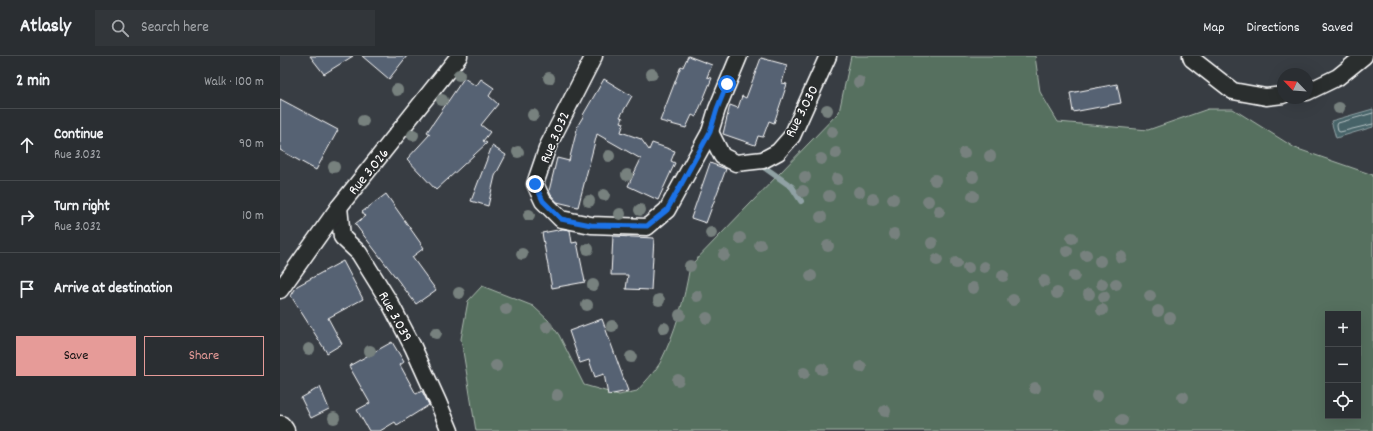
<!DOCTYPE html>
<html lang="en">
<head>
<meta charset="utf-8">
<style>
  :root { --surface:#2a2e32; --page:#32363a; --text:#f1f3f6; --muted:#a5a8ac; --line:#464a4d; --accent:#e69b98 }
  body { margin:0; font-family:Dekko,sans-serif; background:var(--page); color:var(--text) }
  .controls { position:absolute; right:12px; bottom:12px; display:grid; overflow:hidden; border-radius:0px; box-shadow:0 4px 16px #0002 }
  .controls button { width:36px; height:36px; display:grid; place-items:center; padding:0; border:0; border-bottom:1px solid var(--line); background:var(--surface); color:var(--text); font:20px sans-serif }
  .compass { position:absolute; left:997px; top:12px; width:36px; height:36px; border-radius:50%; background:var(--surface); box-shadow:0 4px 16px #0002; rotate:295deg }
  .stop { position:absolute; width:12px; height:12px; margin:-9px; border:3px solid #1a73e8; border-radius:50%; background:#fff }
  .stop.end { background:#1a73e8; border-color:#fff; box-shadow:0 1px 4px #0008 }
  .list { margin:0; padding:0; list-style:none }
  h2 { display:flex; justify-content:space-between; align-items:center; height:52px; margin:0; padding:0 16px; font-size:17px }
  h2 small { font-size:13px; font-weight:400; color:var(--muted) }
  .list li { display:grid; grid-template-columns:26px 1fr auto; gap:12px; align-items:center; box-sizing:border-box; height:72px; padding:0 16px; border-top:1px solid var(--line) }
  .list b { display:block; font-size:15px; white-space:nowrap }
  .list p { margin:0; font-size:13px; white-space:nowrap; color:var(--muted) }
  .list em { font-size:13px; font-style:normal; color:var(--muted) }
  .actions { display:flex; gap:8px; padding:12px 16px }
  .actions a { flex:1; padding:9px 0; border:1px solid var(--accent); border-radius:0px; text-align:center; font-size:14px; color:var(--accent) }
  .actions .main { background:var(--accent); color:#111 }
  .icon { flex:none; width:22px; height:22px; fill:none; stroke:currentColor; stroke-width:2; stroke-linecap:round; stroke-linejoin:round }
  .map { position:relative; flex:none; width:1093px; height:375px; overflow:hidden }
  header { display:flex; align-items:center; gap:24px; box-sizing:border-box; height:56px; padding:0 20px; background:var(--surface); border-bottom:1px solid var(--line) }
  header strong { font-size:19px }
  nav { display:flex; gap:22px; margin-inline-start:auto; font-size:14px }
  .search { width:280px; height:36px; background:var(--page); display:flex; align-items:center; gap:10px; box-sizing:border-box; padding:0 14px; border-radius:0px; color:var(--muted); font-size:15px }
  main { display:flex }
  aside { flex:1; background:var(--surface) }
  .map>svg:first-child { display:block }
  .green { fill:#56705e; stroke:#aab8ae; fill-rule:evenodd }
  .water { fill:#466368; stroke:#90a1a4 }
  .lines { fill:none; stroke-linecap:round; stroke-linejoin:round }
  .shore { stroke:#b5c1c3; stroke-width:1 }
  .stream { stroke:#90a1a4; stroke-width:6 }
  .building { fill:#576273; stroke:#fff }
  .street-casing { stroke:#fff; stroke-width:19 }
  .secondary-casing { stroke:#fff; stroke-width:25 }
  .street { stroke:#2a2d2e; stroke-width:16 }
  .secondary { stroke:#2a2d2e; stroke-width:22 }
  .tree { fill:#77817e }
  .route { stroke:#1a73e8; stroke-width:5 }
  .labels { text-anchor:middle; stroke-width:3.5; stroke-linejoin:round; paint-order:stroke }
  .street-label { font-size:15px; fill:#fff; stroke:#2a2d2e }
</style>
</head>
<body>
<header>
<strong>Atlasly</strong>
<div class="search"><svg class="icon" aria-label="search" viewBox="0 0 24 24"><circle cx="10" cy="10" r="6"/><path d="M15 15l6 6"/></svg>Search here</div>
<nav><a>Map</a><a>Directions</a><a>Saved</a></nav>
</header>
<main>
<aside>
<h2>2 min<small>Walk · 100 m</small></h2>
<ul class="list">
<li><svg class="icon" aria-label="ahead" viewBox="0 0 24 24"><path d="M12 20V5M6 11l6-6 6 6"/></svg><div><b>Continue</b><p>Rue 3.032</p></div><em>90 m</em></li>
<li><svg class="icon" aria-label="right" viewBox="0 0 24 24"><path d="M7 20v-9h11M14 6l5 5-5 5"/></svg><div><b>Turn right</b><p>Rue 3.032</p></div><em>10 m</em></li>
<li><svg class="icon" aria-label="arrive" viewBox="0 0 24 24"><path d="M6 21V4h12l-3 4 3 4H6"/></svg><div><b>Arrive at destination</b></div></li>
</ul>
<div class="actions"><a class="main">Save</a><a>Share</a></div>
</aside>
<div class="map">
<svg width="1093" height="375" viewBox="0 0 1093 375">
  <rect width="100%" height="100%" fill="#383d43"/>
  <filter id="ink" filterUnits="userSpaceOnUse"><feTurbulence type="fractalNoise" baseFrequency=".025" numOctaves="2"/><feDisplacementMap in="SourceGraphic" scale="8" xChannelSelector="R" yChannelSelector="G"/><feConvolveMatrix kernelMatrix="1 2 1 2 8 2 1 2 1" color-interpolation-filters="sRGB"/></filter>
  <g filter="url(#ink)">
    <!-- green -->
    <path class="green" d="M571 0H755L760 36 778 66 868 74 928 53H953L1015 92 1093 119V375H196L181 283 188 245 202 230 253 250 268 264 279 279 304 329 339 339 357 335C365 326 374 317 380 307 396 275 404 245 410 210L559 56ZM1048 258H1078V360H1048Z"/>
    <!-- water -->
    <path class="water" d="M1093 53V71L1056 82 1051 65Z"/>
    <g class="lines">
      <!-- shore -->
      <path class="shore" d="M1093 57 1058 67 1057 69 1058 75 1060 76 1093 68"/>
      <!-- stream -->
      <path class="stream" d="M481 109 512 131 521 145"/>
    </g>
    <!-- building -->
    <g class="building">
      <path d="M30 0H73L44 18Z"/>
      <path d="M82 0H127L109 23Z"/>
      <path d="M408 0 432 9 427 21 432 22 416 61 412 59 406 72 380 65 401 10 403 11Z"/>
      <path d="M481 2 507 9 502 27 507 28 494 67 489 65 483 81 478 80 475 89 443 78 450 49 458 52 462 40 466 42Z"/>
      <path d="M184 22 196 30 201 23 214 32 209 40 218 48 201 69 210 76 203 85 207 87 156 134 127 103 150 78 147 76Z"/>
      <path d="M324 23 352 40 340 61 343 62 341 66 344 67 341 76 361 83 369 94 372 87 395 95 391 105 395 107 378 144 348 130 361 103 317 78 298 151 277 146 271 139 269 135 277 102 289 105 298 69 304 59H303Z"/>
      <path d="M837 28 841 47 793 56 790 37Z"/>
      <path d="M0 43 58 74 36 114 0 94Z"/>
      <path d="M212 90 226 99 215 120 208 150 191 145Z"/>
      <path d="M430 107 446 113 426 167 411 162Z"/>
      <path d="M106 138 144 192 132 201 156 234 136 248 75 168 85 160 82 156Z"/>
      <path d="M283 173 290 174 292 187 297 186 305 226 272 232 262 177Z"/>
      <path d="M333 180 374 182 371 234 346 233 348 219H331Z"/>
      <path d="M63 205 83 243 48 262 62 288 47 297 11 240 17 230Z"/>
      <path d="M322 263 348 335 328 339 324 318 315 321 309 304 300 307 289 275Z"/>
      <path d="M112 286 124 306 120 309 136 338 142 335 149 349 117 369 115 366 100 375H89L77 354 90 347 69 310Z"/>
      <path d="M40 331 49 353 31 362 21 342Z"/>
    </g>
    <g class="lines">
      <!-- street casing -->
      <g class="street-casing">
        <g id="street">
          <path d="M314 0 268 90 255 128 263 145 281 163 311 169 367 171 387 154 430 76 437 53 459 0"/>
          <path d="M911 0 912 3 953 35 986 41 1003 39"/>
          <path d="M1027 36 1058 21 1084 0"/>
          <path d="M430 76 442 100 456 107 483 104 498 96 512 80 548 0"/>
          <path d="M59 151 62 181 79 197 110 247 133 291 158 346 170 375"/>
          <path d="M0 234 59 151 179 0"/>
        </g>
      </g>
      <!-- secondary casing -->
      <g class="secondary-casing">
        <path id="secondary" d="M0 371 3 375"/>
      </g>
      <!-- street -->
      <use href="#street" class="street"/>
      <!-- secondary -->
      <use href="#secondary" class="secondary"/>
    </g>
    <!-- trees -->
    <g class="tree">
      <circle cx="372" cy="18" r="6"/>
      <circle cx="179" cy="19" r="6"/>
      <circle cx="269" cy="22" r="6"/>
      <circle cx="579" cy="26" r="6"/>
      <circle cx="117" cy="34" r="6"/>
      <circle cx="162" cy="44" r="6"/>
      <circle cx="1059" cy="52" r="6"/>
      <circle cx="547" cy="54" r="6"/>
      <circle cx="253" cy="59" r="6"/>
      <circle cx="83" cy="65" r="6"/>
      <circle cx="552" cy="76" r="6"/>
      <circle cx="133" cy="79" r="6"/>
      <circle cx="238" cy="96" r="6"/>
      <circle cx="556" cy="97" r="6"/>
      <circle cx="684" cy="97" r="6"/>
      <circle cx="329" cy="100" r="6"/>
      <circle cx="710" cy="100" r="6"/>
      <circle cx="541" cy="103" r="6"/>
      <circle cx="54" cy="111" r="6"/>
      <circle cx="347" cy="119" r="6"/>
      <circle cx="525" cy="121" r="6"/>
      <circle cx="693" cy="121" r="6"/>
      <circle cx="557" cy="123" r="6"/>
      <circle cx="655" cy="124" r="6"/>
      <circle cx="523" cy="135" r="6"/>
      <circle cx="579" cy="136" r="6"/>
      <circle cx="324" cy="139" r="6"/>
      <circle cx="549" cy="140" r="6"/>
      <circle cx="693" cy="140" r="6"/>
      <circle cx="593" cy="143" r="6"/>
      <circle cx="613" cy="143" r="6"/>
      <circle cx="309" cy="145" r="6"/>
      <circle cx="648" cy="145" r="6"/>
      <circle cx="360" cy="154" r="6"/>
      <circle cx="659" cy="155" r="6"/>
      <circle cx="340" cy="158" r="6"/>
      <circle cx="249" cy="159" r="6"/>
      <circle cx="541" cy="161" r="6"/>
      <circle cx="431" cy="177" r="6"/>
      <circle cx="614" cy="178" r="6"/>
      <circle cx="460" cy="182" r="6"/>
      <circle cx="792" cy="182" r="6"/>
      <circle cx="652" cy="187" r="6"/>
      <circle cx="480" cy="189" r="6"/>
      <circle cx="548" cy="190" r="6"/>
      <circle cx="308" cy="193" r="6"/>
      <circle cx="787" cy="195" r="6"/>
      <circle cx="242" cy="198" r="6"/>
      <circle cx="444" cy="199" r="6"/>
      <circle cx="806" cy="199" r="6"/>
      <circle cx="841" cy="201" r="6"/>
      <circle cx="657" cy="204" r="6"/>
      <circle cx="820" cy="205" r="6"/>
      <circle cx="676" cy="207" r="6"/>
      <circle cx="410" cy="210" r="6"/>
      <circle cx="704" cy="211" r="6"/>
      <circle cx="688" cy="212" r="6"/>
      <circle cx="531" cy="220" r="6"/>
      <circle cx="723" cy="220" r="6"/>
      <circle cx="794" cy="220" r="6"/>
      <circle cx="764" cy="225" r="6"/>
      <circle cx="822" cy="228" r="6"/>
      <circle cx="836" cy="228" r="6"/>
      <circle cx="313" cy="229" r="6"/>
      <circle cx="693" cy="232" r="6"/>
      <circle cx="179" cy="237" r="6"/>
      <circle cx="777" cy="237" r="6"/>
      <circle cx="809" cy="238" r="6"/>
      <circle cx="417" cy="240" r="6"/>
      <circle cx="870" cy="240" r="6"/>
      <circle cx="824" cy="241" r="6"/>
      <circle cx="379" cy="244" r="6"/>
      <circle cx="733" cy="244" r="6"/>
      <circle cx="307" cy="249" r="6"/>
      <circle cx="226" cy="253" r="6"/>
      <circle cx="822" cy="254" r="6"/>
      <circle cx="878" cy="255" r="6"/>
      <circle cx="400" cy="259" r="6"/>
      <circle cx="427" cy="262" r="6"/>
      <circle cx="890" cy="262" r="6"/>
      <circle cx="332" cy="270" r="6"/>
      <circle cx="267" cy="271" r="6"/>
      <circle cx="384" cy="272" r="6"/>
      <circle cx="156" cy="277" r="6"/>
      <circle cx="29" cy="293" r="6"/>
      <circle cx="90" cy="295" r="6"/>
      <circle cx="351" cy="301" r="6"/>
      <circle cx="216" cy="310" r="6"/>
      <circle cx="581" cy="311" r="6"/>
      <circle cx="542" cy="313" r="6"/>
      <circle cx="524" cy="317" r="6"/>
      <circle cx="398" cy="324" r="6"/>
      <circle cx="755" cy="332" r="6"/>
      <circle cx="277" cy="339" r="6"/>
      <circle cx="817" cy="340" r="6"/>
      <circle cx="903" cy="341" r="6"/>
      <circle cx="605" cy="355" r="6"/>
      <circle cx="54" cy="362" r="6"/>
      <circle cx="842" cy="364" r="6"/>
    </g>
  </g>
  <g class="lines" filter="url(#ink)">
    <!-- route -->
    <path class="route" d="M255 128 263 145 281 163 311 169 367 170 387 154 430 76 437 53 447 28"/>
  </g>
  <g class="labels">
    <!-- street labels -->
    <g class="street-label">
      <text transform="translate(521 55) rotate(-63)" y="5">Rue 3.030</text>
      <text transform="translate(274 81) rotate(-67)" y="5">Rue 3.032</text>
      <text transform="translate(88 115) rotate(-51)" y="5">Rue 3.026</text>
      <text transform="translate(116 260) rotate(61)" y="5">Rue 3.039</text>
    </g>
  </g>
</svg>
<div class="controls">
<button>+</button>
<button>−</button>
<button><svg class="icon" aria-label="locate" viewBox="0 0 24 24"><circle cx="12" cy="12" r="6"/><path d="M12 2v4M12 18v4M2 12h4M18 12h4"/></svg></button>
</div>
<svg class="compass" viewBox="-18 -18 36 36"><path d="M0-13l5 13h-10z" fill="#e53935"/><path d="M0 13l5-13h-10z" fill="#a5a8ac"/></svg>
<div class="stop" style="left:447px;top:28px"></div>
<div class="stop end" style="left:255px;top:128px"></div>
</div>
</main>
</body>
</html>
